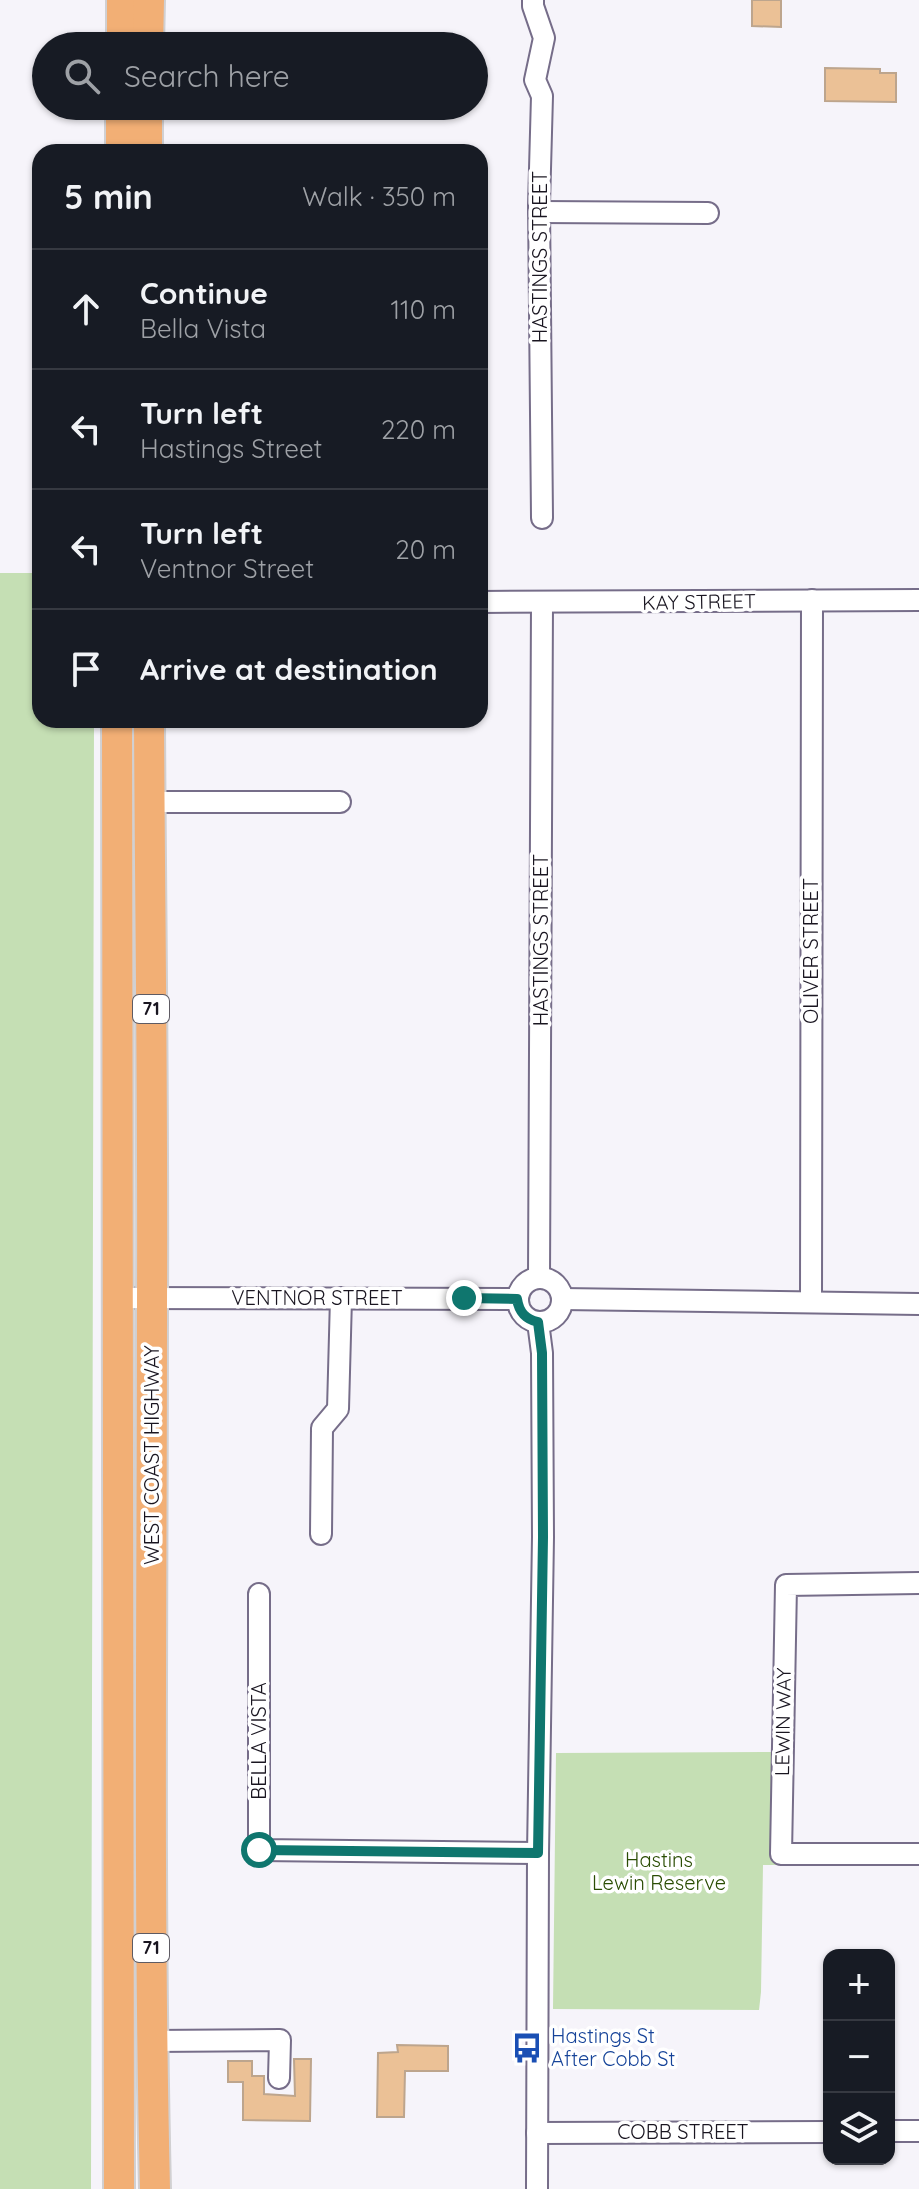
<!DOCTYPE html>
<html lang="en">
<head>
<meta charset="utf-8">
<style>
  :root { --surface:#171b24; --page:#20242c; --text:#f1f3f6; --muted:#9ea1a6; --line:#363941 }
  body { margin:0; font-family:Quicksand,sans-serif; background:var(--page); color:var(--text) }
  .controls { position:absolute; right:24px; bottom:24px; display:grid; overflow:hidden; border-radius:16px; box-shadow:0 2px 6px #0004 }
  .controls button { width:72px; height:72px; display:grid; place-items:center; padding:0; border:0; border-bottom:2px solid var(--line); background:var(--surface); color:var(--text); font:40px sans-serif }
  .stop { position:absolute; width:24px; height:24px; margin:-18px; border:6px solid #0f766e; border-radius:50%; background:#fff }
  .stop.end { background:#0f766e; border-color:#fff; box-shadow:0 2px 8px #0008 }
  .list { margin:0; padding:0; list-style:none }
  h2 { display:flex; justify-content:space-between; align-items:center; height:104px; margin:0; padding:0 32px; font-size:34px }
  h2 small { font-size:26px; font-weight:400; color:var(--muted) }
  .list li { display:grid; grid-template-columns:52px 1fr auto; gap:24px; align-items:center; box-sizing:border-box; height:120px; padding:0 32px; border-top:2px solid var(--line) }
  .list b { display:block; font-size:30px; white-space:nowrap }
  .list p { margin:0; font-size:26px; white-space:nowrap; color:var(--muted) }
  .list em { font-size:26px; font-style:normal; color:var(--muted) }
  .icon { flex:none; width:44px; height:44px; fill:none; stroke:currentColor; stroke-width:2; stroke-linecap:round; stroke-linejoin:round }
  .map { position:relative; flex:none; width:919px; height:2189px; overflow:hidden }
  .search { position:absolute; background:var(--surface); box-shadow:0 2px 6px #0004; left:32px; top:32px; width:456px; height:88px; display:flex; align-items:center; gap:20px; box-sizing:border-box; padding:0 28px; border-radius:44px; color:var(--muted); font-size:30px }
  .panel { position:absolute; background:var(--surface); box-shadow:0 2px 6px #0004; left:32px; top:144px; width:456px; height:584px; border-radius:24px }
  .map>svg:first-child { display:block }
  .green { fill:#c5dfb4 }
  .building { fill:#ebc196; stroke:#bda58d; stroke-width:2 }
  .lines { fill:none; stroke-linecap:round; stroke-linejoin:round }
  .minor-casing { stroke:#766d89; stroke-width:24 }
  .highway-casing { stroke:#d1d0d2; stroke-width:34 }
  .minor { stroke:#fff; stroke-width:20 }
  .highway { stroke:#f2af75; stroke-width:30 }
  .route { stroke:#0f766e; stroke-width:10 }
  .labels { text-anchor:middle; stroke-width:7; stroke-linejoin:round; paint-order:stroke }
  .shield { fill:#fff; stroke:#5e5b63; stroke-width:2 }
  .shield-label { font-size:18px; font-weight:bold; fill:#191520 }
  .street-label { font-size:20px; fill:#191520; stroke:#fff }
  .park-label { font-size:20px; fill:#2a4d03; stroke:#fff }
  .transit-label { font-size:20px; fill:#164399; stroke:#fff; text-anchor:start }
</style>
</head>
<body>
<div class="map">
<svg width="919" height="2189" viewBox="0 0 919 2189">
  <rect width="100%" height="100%" fill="#f6f4fa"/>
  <!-- green -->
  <g class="green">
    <path d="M0 573H40V720H94L91 2189H0Z"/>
    <path d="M777 1752V1865H763L761 1992 759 2010 553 2009 556 1753Z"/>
  </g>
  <!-- building -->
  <g class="building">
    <path d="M752 0H781V27L752 26Z"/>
    <path d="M825 68 880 69V73H896V102L825 101Z"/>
    <path d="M397 2045 448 2046V2071H405L404 2117H377L378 2053 398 2052Z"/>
    <path d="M294 2059H311L310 2121 243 2120V2082H228V2061H252V2076H264V2094L295 2096Z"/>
  </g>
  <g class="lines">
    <!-- minor casing -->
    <g class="minor-casing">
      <g id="minor">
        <path d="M533 0V6L544 38 535 80 542 96 539 205 542 518"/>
        <path d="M539 212 708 213"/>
        <path d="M480 602 919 600"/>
        <path d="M150 802H340"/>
        <path d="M539 1277 542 603"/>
        <circle cx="540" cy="1300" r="22"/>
        <path d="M117 1298 517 1299"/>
        <path d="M562 1299 919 1304"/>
        <path d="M811 1302 812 600"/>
        <path d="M321 1534 322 1428 338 1409 341 1298"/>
        <path d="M919 1583 786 1585 781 1854H919"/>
        <path d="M259 1594V1850L538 1853"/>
        <path d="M152 2041 280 2040 279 2078"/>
        <path d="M889 2131H919"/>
        <path d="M537 2133 829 2132"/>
        <path d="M537 2189 538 1853 543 1537 542 1353 538 1322"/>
      </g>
    </g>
    <!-- highway casing -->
    <g class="highway-casing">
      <g id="highway">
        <path d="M122 46V0"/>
        <path d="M148 46 149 0"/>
        <path d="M147 106V152"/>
        <path d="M121 152V106"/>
        <path d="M117 720 119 2189"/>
        <path d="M149 720C150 914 153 1109 152 1303 152 1598 148 1894 155 2189"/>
      </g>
    </g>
    <!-- minor -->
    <use href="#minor" class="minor"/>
    <!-- highway -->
    <use href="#highway" class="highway"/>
  </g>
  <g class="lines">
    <!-- route -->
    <path class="route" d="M259 1850 538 1853 543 1537 542 1353 538 1322C525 1319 519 1312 517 1299L464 1298"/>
  </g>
  <!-- icons -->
  <defs>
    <g id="bus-bare" transform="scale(2.4)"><path d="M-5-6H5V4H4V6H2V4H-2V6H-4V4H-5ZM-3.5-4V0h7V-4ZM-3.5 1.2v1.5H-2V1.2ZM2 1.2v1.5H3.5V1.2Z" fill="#1a4fb4" stroke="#fff" stroke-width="2.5" paint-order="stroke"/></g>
  </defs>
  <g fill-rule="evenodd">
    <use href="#bus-bare" x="527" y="2048"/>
  </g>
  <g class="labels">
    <!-- shield labels -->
    <g class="shield">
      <rect x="133" y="995" width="36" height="28" rx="6"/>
      <rect x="133" y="1934" width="36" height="28" rx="6"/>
    </g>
    <g class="shield-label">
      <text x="151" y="1015">71</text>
      <text x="151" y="1954">71</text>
    </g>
    <!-- street labels -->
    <g class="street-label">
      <text transform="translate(540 257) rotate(-90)" y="7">HASTINGS STREET</text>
      <text transform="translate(699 602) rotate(-1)" y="7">KAY STREET</text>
      <text transform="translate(541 940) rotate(-90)" y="7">HASTINGS STREET</text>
      <text transform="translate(811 951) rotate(-90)" y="7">OLIVER STREET</text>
      <text x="317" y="1305">VENTNOR STREET</text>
      <text transform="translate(152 1455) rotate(-90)" y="7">WEST COAST HIGHWAY</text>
      <text transform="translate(783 1722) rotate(-89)" y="7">LEWIN WAY</text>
      <text transform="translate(259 1741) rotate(-90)" y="7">BELLA VISTA</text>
      <text x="683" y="2139">COBB STREET</text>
    </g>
    <!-- park labels -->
    <g class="park-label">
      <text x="659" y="1867">Hastins<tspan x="659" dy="23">Lewin Reserve</tspan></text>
    </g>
    <!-- transit labels -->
    <g class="transit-label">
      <text x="551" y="2043">Hastings St<tspan x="551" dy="23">After Cobb St</tspan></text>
    </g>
  </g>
</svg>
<div class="controls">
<button>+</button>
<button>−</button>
<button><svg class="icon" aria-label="layers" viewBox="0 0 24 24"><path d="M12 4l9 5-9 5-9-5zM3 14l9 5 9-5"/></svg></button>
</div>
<div class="stop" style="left:259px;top:1850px"></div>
<div class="stop end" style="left:464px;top:1298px"></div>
<div class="search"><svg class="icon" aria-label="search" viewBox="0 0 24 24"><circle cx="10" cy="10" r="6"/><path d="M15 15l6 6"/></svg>Search here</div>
<section class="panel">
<h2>5 min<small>Walk · 350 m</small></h2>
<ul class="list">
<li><svg class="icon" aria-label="ahead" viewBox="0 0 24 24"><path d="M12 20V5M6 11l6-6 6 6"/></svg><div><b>Continue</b><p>Bella Vista</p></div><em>110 m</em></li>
<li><svg class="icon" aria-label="left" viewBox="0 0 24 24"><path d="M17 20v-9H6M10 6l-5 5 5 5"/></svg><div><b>Turn left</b><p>Hastings Street</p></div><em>220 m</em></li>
<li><svg class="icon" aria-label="left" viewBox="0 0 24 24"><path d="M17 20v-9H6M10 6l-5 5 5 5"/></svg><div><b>Turn left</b><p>Ventnor Street</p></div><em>20 m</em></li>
<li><svg class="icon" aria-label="arrive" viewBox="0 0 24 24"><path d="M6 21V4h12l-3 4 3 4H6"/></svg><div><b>Arrive at destination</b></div></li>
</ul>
</section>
</div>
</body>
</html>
